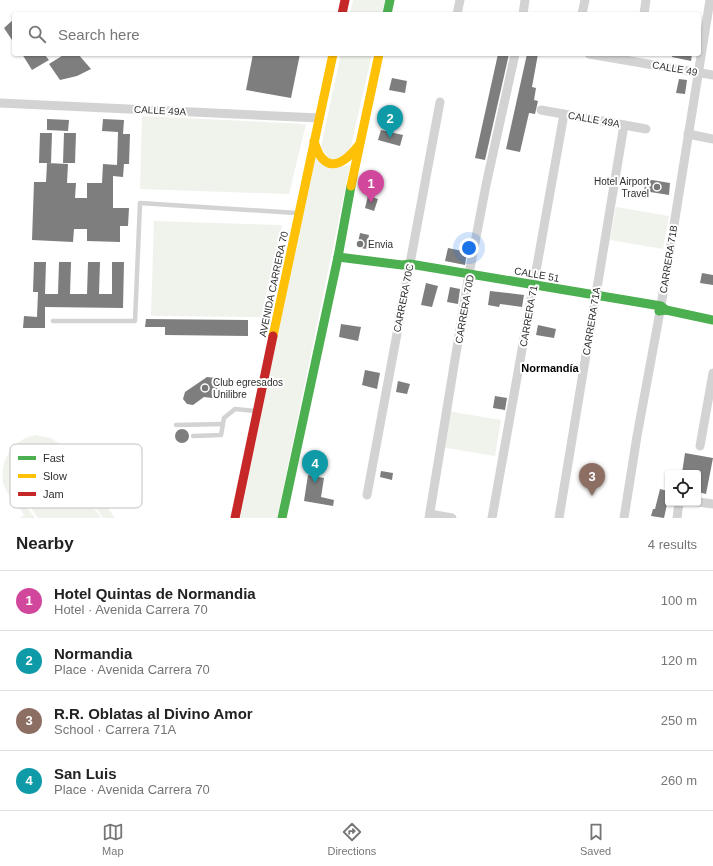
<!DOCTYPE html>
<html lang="en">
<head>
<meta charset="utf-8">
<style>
  :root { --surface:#fff; --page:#f2f2f2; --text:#222; --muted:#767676; --line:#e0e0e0; --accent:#777 }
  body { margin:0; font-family:Arial,sans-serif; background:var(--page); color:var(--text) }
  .controls { position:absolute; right:12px; bottom:12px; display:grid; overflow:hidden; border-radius:4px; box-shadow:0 1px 3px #0004 }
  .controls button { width:36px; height:36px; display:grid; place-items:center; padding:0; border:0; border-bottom:1px solid var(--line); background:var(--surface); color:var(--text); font:20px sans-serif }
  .you { position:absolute; left:469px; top:248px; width:14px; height:14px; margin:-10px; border:3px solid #fff; border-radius:50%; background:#1a73e8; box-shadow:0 0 0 6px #1a73e833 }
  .badge { display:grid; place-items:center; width:26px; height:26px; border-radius:50%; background:var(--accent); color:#fff; font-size:13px; font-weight:700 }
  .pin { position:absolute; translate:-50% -33px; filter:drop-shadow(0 1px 2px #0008) }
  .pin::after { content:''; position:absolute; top:21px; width:14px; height:12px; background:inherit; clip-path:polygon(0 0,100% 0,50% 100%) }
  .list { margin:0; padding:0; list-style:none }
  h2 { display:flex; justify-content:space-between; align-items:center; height:52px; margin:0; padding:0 16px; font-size:17px }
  h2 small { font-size:13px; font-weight:400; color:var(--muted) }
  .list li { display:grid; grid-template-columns:26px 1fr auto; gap:12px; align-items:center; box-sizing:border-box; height:60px; padding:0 16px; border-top:1px solid var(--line) }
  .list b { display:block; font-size:15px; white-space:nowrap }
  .list p { margin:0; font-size:13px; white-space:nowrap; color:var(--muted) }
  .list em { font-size:13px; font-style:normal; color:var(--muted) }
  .icon { flex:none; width:22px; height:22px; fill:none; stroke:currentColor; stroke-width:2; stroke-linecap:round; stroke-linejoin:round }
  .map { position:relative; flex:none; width:713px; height:518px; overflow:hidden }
  .search { position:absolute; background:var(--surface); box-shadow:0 1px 3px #0004; left:12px; right:12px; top:12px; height:44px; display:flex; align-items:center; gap:10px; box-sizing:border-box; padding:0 14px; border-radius:4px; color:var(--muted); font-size:15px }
  .sheet { height:292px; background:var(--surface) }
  nav { display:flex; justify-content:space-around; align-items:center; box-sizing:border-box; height:56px; border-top:1px solid var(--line); background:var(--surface); font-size:11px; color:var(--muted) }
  nav a { display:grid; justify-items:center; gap:2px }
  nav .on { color:var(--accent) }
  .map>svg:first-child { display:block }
  .green { fill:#eff3ec }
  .building { fill:#7e7e7e }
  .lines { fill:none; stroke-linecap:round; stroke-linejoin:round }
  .lane { stroke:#d3d3d3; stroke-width:4.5 }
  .street { stroke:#d3d3d3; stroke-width:9 }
  .fast { stroke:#4caf50; stroke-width:9 }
  .slow { stroke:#ffc107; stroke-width:9 }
  .jam { stroke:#c62828; stroke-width:9 }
  .poi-dot { fill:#777; stroke:#fff; stroke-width:1.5 }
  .labels { text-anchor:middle; stroke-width:4; stroke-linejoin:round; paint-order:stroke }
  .street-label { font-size:10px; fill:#2e2e2e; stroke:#fff }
  .poi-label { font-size:10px; fill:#2e2e2e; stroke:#fff; text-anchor:start }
  .neighbourhood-label { font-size:11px; font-weight:bold; fill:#000; stroke:#fff }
  .key { fill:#fff; stroke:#c0c0c0; stroke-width:1 }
  .key-label { font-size:11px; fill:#2e2e2e }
</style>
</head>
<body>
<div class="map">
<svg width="713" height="518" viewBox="0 0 713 518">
  <rect width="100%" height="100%" fill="#fff"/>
  <!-- green -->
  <g class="green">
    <path d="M353 0H385L382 14H350Z"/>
    <path d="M341 54H372L350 150 343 157 330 160 321 147Z"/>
    <path d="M142 116 306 124 289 194 140 189Z"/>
    <path d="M315 156 343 167 350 165 277 518H240Z"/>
    <path d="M616 207 669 216 663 249 610 240Z"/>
    <path d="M154 221 282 225 261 317 151 316Z"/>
    <path d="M447 411 501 420 495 456 441 447Z"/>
    <path d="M35 435 51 438 64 447 115 518H103L55 452C36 439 6 454 10 479 12 491 28 508 35 518H19L24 515C17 505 7 495 3 483 0 460 12 440 35 435Z"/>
    <path d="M58 457 101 518H38L16 487Z"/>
  </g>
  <!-- building -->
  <g class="building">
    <path d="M14 19V43L4 28Z"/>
    <path d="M22 54H44L49 60 32 70Z"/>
    <path d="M65 54H78L91 69 77 76 60 80 49 64Z"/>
    <path d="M253 54H300L291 98 246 90Z"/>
    <path d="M498 54H509L485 160 475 158Z"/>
    <path d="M527 54H538L532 87 536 88 534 100 538 101 535 114 529 113 520 152 506 149Z"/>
    <path d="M672 54H692L691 61 672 57Z"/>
    <path d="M392 78 407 81 405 93 389 90Z"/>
    <path d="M679 79 687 80 685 94 676 93Z"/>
    <path d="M47 119 69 120 68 131 47 130Z"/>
    <path d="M103 119 124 120 123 134H130L129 164H124L123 177 113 176V208H129L128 226H120V242L87 241V229H74L73 242 32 240 34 182H46L47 163 68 164 67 183H76L75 198H87V183H102L103 164 117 165 118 132 102 131Z"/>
    <path d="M381 130 403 135 400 146 378 140Z"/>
    <path d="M40 133H52L51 163H39Z"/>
    <path d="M64 133H76L75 163H63Z"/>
    <path d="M646 179 670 183 669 195 644 191Z"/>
    <path d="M368 196 378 199 374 211 365 208Z"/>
    <path d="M360 233 369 235 366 249 357 247Z"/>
    <path d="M448 248 467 252 465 265 445 261Z"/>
    <path d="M34 262H46L45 294H58L59 262H71L70 294H87L88 262H100L99 294H112V262H124L123 308 45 307V328H23L24 316 37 317 38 292H33Z"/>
    <path d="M702 273 713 275V285L700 283Z"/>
    <path d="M426 283 438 286 432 307 421 305Z"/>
    <path d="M450 287 460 289 458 304 447 302Z"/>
    <path d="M490 291 524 295 522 307 500 304 499 307 488 305Z"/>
    <path d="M146 319 248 320V336L165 335V327H145Z"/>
    <path d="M341 324 361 327 358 341 339 337Z"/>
    <path d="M538 325 556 329 554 338 536 335Z"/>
    <path d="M365 370 380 373 377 389 362 385Z"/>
    <path d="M207 377 216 378 220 385 218 393 212 398 204 397 193 405 187 404 183 399 185 392Z"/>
    <path d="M398 381 410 384 407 394 396 392Z"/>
    <path d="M495 396 507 398 505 410 493 408Z"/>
    <circle cx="182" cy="436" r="7"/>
    <path d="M685 453 713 458 706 494 698 492V473H682Z"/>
    <path d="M381 471 393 473 392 480 380 477Z"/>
    <path d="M308 475 324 478 321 497 334 500 333 506 304 501Z"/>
    <path d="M660 489 668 491V500L664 518 651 516 653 509H655Z"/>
  </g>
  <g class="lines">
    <!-- lane -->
    <g class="lane">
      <path d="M53 321H135L140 203 297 213"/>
      <path d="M176 425 223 424"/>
      <path d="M193 436 221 435 224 418 235 409 257 411"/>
    </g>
    <!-- street -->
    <g class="street">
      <path d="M457 14 460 0"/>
      <path d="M523 14 525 0"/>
      <path d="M582 14 585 0"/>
      <path d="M644 14 646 0"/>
      <path d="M589 54 713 75"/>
      <path d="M0 103 319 118"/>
      <path d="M541 110 646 129"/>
      <path d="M688 134 713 139"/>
      <path d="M700 446 713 373"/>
      <path d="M367 495 440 102"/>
      <path d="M698 502 713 504"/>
      <path d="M430 514 452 518"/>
      <path d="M429 518 469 274 486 185 515 54"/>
      <path d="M492 518 564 114"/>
      <path d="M559 518 624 125"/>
      <path d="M624 518 637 436 661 306 710 0"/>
      <path d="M677 518 679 503"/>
    </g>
    <!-- fast -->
    <g class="fast">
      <path d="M387 14 390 0"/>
      <path d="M338 257 402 265 410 264 661 306 666 310"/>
      <path d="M659 311 666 310 713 320"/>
      <path d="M282 518 338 257 351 186"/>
    </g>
    <!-- slow -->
    <g class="slow">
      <path d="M314 141C323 173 341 168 358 146"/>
      <path d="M351 186 379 54"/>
      <path d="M273 336 333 54"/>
    </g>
    <!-- jam -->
    <g class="jam">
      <path d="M342 14 345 0"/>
      <path d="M235 518 273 336"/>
    </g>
  </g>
  <!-- markers -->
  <g class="poi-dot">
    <circle cx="657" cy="187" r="4"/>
    <circle cx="360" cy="244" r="4"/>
    <circle cx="205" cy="388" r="4"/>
  </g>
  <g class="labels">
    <!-- street labels -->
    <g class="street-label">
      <text transform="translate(675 68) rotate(10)" y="4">CALLE 49</text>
      <text transform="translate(160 110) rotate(3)" y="4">CALLE 49A</text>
      <text transform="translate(594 119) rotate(10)" y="4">CALLE 49A</text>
      <text transform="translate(668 259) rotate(-81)" y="4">CARRERA 71B</text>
      <text transform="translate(537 274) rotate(10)" y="4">CALLE 51</text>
      <text transform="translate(273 284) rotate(-78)" y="4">AVENIDA CARRERA 70</text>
      <text transform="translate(403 298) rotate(-79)" y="4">CARRERA 70C</text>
      <text transform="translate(464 309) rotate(-80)" y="4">CARRERA 70D</text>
      <text transform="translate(528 316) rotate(-80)" y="4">CARRERA 71</text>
      <text transform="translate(591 321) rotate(-81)" y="4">CARRERA 71A</text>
    </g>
    <!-- poi labels -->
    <g class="poi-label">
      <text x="649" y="185" text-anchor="end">Hotel Airport<tspan x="649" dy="12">Travel</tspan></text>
      <text x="368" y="248">Envia</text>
      <text x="213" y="386">Club egresados<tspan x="213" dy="12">Unilibre</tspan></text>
    </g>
    <!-- neighbourhood labels -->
    <g class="neighbourhood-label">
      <text x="550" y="372">Normandía</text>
    </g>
  </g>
  <!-- legend -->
  <rect x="10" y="444" width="132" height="64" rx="6" class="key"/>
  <rect x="18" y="456" width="18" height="4" fill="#4caf50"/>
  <rect x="18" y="474" width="18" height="4" fill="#ffc107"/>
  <rect x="18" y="492" width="18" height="4" fill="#c62828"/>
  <g class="key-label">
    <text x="43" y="462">Fast</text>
    <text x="43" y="480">Slow</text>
    <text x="43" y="498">Jam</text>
  </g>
</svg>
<div class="controls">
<button><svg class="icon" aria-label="locate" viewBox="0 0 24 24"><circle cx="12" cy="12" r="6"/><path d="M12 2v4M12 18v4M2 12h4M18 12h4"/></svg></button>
</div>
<div class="you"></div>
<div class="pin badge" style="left:371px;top:203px;background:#d1479c">1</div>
<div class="pin badge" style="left:390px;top:138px;background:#0f9aa8">2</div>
<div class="pin badge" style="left:592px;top:496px;background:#8d6e63">3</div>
<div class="pin badge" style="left:315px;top:483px;background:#0f9aa8">4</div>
<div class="search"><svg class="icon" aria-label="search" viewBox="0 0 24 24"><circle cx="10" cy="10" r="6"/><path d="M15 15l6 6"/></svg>Search here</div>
</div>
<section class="sheet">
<h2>Nearby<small>4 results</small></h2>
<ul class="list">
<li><span class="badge" style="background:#d1479c">1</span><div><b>Hotel Quintas de Normandia</b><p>Hotel · Avenida Carrera 70</p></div><em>100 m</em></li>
<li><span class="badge" style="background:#0f9aa8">2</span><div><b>Normandia</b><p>Place · Avenida Carrera 70</p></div><em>120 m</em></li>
<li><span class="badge" style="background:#8d6e63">3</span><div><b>R.R. Oblatas al Divino Amor</b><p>School · Carrera 71A</p></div><em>250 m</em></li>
<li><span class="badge" style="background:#0f9aa8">4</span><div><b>San Luis</b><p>Place · Avenida Carrera 70</p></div><em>260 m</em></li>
</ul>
</section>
<nav>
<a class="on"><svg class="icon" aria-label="map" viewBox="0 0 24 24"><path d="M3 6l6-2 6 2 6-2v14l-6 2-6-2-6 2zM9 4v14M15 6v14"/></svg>Map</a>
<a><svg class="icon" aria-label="directions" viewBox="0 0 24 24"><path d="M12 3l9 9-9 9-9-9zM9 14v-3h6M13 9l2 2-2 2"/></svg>Directions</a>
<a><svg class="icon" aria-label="saved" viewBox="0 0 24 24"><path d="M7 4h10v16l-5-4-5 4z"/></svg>Saved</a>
</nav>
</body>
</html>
